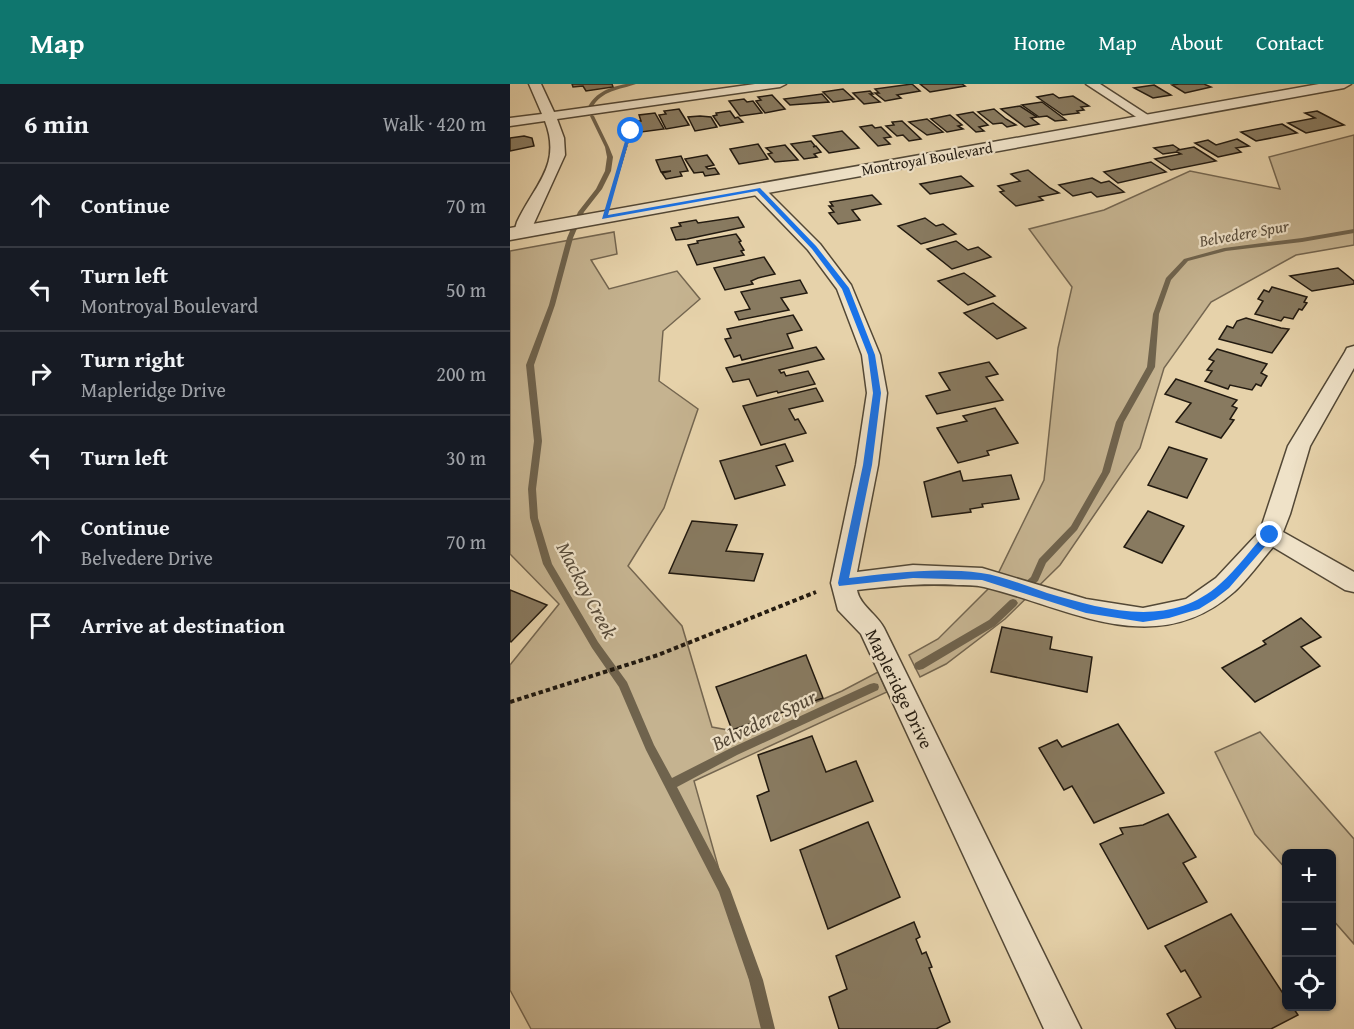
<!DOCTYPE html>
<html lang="en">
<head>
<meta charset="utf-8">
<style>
  :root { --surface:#171b24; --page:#20242c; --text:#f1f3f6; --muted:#9ea1a6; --line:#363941; --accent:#0f766e }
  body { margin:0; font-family:"Gentium Book Plus",serif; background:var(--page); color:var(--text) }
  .controls { position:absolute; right:18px; bottom:18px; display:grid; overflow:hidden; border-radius:9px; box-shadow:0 2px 4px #0004 }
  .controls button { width:54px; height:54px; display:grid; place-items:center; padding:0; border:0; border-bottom:2px solid var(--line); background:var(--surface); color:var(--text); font:30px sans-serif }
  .stop { position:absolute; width:18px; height:18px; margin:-14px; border:4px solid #1a73e8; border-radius:50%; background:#fff }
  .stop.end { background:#1a73e8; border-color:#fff; box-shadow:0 2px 6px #0008 }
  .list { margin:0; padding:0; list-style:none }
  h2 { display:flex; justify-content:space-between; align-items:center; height:78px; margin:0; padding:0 24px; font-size:26px }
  h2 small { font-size:20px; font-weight:400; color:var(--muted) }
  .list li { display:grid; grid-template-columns:39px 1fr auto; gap:18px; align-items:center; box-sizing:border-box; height:84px; padding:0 24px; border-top:2px solid var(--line) }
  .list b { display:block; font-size:22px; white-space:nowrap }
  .list p { margin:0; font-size:20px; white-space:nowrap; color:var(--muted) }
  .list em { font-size:20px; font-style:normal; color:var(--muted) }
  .icon { flex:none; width:33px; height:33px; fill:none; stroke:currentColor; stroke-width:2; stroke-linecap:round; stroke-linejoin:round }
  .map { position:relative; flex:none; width:844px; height:945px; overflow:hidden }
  header { display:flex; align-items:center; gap:36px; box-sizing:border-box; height:84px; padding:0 30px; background:var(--accent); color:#fff }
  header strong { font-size:28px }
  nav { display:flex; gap:33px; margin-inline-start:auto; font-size:21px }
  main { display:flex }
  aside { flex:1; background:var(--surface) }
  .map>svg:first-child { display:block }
  .green { fill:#c5b390; stroke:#746650; stroke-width:1.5 }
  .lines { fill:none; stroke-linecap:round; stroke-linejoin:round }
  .stream { fill:#6f634d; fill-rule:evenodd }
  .building { fill:#887a60; stroke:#221a10; stroke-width:1.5 }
  .minor-casing { stroke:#534836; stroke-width:3 }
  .tertiary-casing { stroke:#534836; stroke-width:3 }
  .path-far1 { stroke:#221a10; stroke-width:2; stroke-dasharray:2 1.5; stroke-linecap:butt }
  .path { stroke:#221a10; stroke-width:4; stroke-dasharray:4.5 3; stroke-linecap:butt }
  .minor { fill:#efe2c8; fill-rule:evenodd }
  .tertiary { fill:#efe2c8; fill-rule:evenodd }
  .route { fill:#1a73e8 }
  .labels { text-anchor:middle; stroke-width:4.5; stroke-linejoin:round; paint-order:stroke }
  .far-street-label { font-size:15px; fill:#221a10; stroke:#efe2c8 }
  .far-water-label { font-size:16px; font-style:italic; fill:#564a39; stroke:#efe2c8 }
  .street-label { font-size:18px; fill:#221a10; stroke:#efe2c8 }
  .water-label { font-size:20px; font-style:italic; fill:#564a39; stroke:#efe2c8 }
</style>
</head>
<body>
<header>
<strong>Map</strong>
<nav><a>Home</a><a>Map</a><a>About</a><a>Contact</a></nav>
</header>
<main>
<aside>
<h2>6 min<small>Walk · 420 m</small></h2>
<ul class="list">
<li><svg class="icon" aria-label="ahead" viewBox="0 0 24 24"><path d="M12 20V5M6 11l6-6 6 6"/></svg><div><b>Continue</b></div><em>70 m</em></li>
<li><svg class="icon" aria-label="left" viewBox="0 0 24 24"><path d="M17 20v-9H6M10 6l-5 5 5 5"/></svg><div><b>Turn left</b><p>Montroyal Boulevard</p></div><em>50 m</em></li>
<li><svg class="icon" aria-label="right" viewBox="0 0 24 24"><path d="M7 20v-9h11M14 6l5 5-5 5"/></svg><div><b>Turn right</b><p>Mapleridge Drive</p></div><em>200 m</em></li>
<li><svg class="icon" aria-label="left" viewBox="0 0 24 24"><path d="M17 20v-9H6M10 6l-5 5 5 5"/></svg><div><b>Turn left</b></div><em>30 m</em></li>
<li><svg class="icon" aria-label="ahead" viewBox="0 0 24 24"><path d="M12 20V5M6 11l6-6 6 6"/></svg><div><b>Continue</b><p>Belvedere Drive</p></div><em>70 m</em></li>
<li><svg class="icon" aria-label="arrive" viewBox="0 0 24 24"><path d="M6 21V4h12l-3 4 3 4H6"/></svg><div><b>Arrive at destination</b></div></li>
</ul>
</aside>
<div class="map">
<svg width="844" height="945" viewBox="0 0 844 945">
  <rect width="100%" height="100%" fill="#e6d2aa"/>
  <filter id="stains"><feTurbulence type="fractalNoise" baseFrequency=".00333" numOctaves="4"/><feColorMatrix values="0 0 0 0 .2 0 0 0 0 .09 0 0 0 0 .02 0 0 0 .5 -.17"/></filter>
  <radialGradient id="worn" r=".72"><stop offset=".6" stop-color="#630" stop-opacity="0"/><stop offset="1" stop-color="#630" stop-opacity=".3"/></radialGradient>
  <!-- green -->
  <g class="green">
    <path d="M844 51V161L786 171 701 218 654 284 630 364 550 481 495 535 436 580 410 593 399 571 428 555 483 500 534 396 548 264 562 203 519 145 594 126 680 87 770 105 759 73Z"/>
    <path d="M104 148 107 170 81 176 99 205 167 187 190 215 153 247 149 297 188 325 154 424 118 482 172 542 202 643 234 649 332 607 368 588 377 608 184 697 254 945H21L0 906V581L49 520 0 470V167Z"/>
    <path d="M750 648 844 755V860L822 835V770H776V785L745 750 705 668Z"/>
  </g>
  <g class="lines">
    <!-- stream -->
    <g class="stream">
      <path d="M116 0H126C109 6 92 6 82 24L78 23C86 8 100 3 116 0Z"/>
      <path d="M82 31 84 32 99 63 103 73 101 87 92 105 74 128 63 154 45 221 24 281 32 357 26 405 28 434 42 480 88 558 117 598 144 661 162 694 219 665 360 600 364 599 368 600 369 603 368 606 227 671 167 703 220 805 253 896 265 945H251L239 896 209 808 136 666 109 603 82 564 33 480 20 434 18 405 24 357 16 281 39 221 57 154 68 128 86 105 95 87 97 73 95 63 80 32Z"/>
      <path d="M844 145V149L792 158 716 167 678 177 661 196 649 230 645 283 614 338 600 388 567 446 536 479 528 497 520 503H514L512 501 521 493 529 475 561 442 592 388 606 338 637 283 643 230 656 194 674 175 714 164 792 154Z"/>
      <path d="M503 515 506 516 508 519 506 522 485 542 413 585 409 586 405 585 404 582 405 579 479 536 500 516Z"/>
    </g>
  </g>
  <!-- building -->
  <g class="building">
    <path d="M62 0H102L103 3 76 7 73 2 63 3Z"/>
    <path d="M402 0 410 7 387 11 391 14 375 17 365 9H369L365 5Z"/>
    <path d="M410 0H452L455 2 420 8Z"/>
    <path d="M669 0H694L701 3 675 9 662 1Z"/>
    <path d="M644 1 661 11 643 14 624 4Z"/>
    <path d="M333 5 344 15 323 18 313 8Z"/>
    <path d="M360 7 363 10H360L370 18 354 20 343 9Z"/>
    <path d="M312 10 319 18 280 21 274 15Z"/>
    <path d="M543 10 549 14 563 12 579 22 571 23 574 26 567 27 569 29 553 31 527 13Z"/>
    <path d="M262 11 275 25 255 29 246 17 251 16 248 13Z"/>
    <path d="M234 15 237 18 243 17 252 29 230 32 219 17Z"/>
    <path d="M532 18 556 36 545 37 537 32 529 33 512 21Z"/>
    <path d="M510 22 527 33 521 34 529 40 515 43 491 25Z"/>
    <path d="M169 25 179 41 156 45 149 31 156 30 154 27Z"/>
    <path d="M484 25 496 35 506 41 497 43 492 39 483 40 468 28Z"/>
    <path d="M220 27 225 34 228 33 233 38 210 42 203 32 207 31 206 29Z"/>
    <path d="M807 27 834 41 796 49 778 39 805 34 795 29Z"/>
    <path d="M463 28 478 41 469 43 474 47 466 48 447 31Z"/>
    <path d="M145 29 154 45 131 48 126 37H131L129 31Z"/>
    <path d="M440 31 452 41 448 42 453 45 437 48 421 35Z"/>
    <path d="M190 32 201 33 207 43 185 47 178 33Z"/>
    <path d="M417 35 433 48 417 51 399 38Z"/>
    <path d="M392 37 411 55 399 57 393 51 387 52 376 42 384 41 382 38Z"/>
    <path d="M772 40 787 49 746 57 731 48Z"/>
    <path d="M362 41 365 44 371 43 381 53 374 54 380 60 368 62 350 43Z"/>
    <path d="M332 47 349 64 319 69 303 52Z"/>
    <path d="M14 52 22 54 24 62 0 67V54Z"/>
    <path d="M727 55 739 62 726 64 731 68 708 73 685 59 698 56 706 61Z"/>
    <path d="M301 57 305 62 303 63 306 62 311 68 304 70 307 73 294 75 281 60Z"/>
    <path d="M248 60 258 75 229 80 220 65Z"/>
    <path d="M275 61 288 76 265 78 258 70 262 69 256 64Z"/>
    <path d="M663 61 669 65 668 66 684 63 706 77 661 86 645 75 671 70 667 68 653 70 644 64Z"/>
    <path d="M197 71 204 81 196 83 198 85 205 84 209 90 195 92 193 88 184 89 175 75Z"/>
    <path d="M171 72 178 87 170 88 172 92 156 95 152 89 161 87 151 88 146 76Z"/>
    <path d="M641 78 656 88 608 99 594 88Z"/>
    <path d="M518 86 540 104 549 109 529 113 533 116 506 122 490 108 494 107 488 102 510 97 501 90Z"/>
    <path d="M451 92 463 102 420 110 410 100Z"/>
    <path d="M582 94 591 99 599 97 614 108 587 113 581 108 563 112 549 101Z"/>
    <path d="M362 111 371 120 342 126 350 136 328 140 319 129 324 128 319 122H323L320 118Z"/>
    <path d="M228 133 234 143 177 155 166 156 161 144 171 142 169 139 186 136 188 139Z"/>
    <path d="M415 134 426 142 433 140 446 150 411 160 388 142Z"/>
    <path d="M226 150 231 157 229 158 234 166 231 167 234 171 187 181 178 161 188 159 187 157Z"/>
    <path d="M446 157 458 166 468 163 481 173 442 185 417 165Z"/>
    <path d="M254 173 265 190 248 194 241 197 243 200 215 206 204 184Z"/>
    <path d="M828 184 844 197V200L802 207 780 192Z"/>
    <path d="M454 189 464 196 485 212 458 221 428 197Z"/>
    <path d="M290 196 297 209 271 214 279 226 229 236 225 228 240 225 231 208Z"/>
    <path d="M762 203 797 213 794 218 797 219 792 226 789 225 783 235 774 233 771 237 745 230 753 217 748 215 754 206 759 208Z"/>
    <path d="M483 219 516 244 487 255 454 229Z"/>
    <path d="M283 231 292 246 277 250 283 264 232 276 230 271 224 273 215 255 221 254 217 245Z"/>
    <path d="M736 234 771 244 779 245 762 269 709 255 717 242 723 244 727 237Z"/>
    <path d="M306 263 314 275 269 286 271 289 274 288 276 292 298 287 305 300 268 309 267 307 247 312 239 295 223 298 216 284Z"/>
    <path d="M707 265 757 280 751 289 757 292 751 302 746 300 742 306 720 301 718 305 695 297 702 287 697 286 704 277 699 275Z"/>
    <path d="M479 278 488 290 476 293 493 316 427 330 416 312 440 306 429 289Z"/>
    <path d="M666 295 727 316 722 322 727 324 720 335 724 336 711 354 666 338 681 319 655 310Z"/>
    <path d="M306 304 313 317 279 325 285 336 288 335 296 349 251 361 233 322Z"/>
    <path d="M485 324 508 359 477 367 479 371 448 379 427 344 457 337 453 332Z"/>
    <path d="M275 360 283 377 266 382 275 401 225 415 210 377Z"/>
    <path d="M659 363 697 375 677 414 638 401Z"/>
    <path d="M450 387 453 397 501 391 509 415 472 420 473 423 460 425 461 428 422 433 414 398Z"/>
    <path d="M638 427 674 442 652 479 614 463Z"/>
    <path d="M182 437 227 441 216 467 253 470 244 497 159 489Z"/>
    <path d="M0 506 37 521 1 558 0 557Z"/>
    <path d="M791 534 811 553 791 563 810 582 745 618 712 584 756 560 753 557Z"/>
    <path d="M492 543 542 553 540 565 582 573 577 608 481 588Z"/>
    <path d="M296 571 313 614 222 646 206 603Z"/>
    <path d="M608 640 654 709 584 739 562 702 554 706 529 664 547 656 552 663Z"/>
    <path d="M302 652 316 688 346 677 363 717 261 757 247 712 259 707 248 671Z"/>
    <path d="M658 730 686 773 673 779 697 818 638 845 590 760 613 750 610 744 633 741Z"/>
    <path d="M358 738 390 813 318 845 290 766Z"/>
    <path d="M721 830 776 914V922H782L788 931 761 945H666L657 930 691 913 675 886 671 888 655 862Z"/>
    <path d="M404 838 410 853 406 855 412 870 416 868 422 883 419 884 440 938 426 945H329L319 913 337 905 326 872Z"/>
  </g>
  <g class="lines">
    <!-- minor casing -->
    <g class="minor-casing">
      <g id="minor">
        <path d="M19 0H31L44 28 245 0H276L270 3 47 35 54 54 55 71 20 148 12 153 4 148 7 138C25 100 52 81 35 37L0 42V34L32 30Z"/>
        <path d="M576 0H590L644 35 638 39 634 38Z"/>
        <path d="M248 102 253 103 310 160 341 201 370 271 377 309 368 381 347 488 403 481 472 484 576 515 633 524 676 515 706 494 750 447 778 362 835 268 837 264 844 262V284L800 362 780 430 773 448 844 488V508L835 506 763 463C750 478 738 495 724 508 645 578 558 523 474 503 465 501 455 501 447 501 410 499 383 502 347 506 350 522 367 530 374 544L571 945H534L351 550 328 526 321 499 346 381 357 309 352 271 327 205 298 166 243 109 241 106Z"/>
      </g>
    </g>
    <!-- tertiary casing -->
    <g class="tertiary-casing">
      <path id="tertiary" d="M809 0H841L834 4 0 156V144Z"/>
    </g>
    <!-- path-far1 -->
    <path class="path-far1" d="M102 110 121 47 119 40"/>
    <!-- path -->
    <path class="path" d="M0 618 148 571 306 508"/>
    <!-- minor -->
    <use href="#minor" class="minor"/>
    <!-- tertiary -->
    <use href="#tertiary" class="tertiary"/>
  </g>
  <!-- route -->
  <path class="route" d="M122 46 98 131 250 104 306 162 339 204 365 271 371 309 362 381 339 494C383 489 427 483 471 489 493 492 516 502 537 509 595 526 660 545 710 500 727 485 741 465 756 449H763V453L719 504 705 515 689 525 659 534 633 538 576 529 472 496 403 494 329 502 328 499 353 381 363 309 358 271 332 205 302 165 247 107 92 135 118 47Z"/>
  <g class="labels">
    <!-- far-street labels -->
    <g class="far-street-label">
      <text transform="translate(417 75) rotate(-10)" y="5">Montroyal Boulevard</text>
    </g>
    <!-- far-water labels -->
    <g class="far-water-label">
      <text transform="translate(734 149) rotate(-10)" y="6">Belvedere Spur</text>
    </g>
    <!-- street labels -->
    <g class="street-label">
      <text transform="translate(389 605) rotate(64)" y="6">Mapleridge Drive</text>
    </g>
    <!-- water labels -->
    <g class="water-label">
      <text transform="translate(77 506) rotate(62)" y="7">Mackay Creek</text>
      <text transform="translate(254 636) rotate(-26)" y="7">Belvedere Spur</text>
    </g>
  </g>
  <rect width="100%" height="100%" filter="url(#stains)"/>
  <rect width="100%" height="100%" fill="url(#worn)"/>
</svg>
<div class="controls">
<button>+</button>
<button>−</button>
<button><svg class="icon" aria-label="locate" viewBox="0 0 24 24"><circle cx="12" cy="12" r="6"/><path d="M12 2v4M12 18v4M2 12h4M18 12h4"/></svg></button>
</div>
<div class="stop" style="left:121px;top:47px"></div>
<div class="stop end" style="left:760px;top:451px"></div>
</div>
</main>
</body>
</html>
